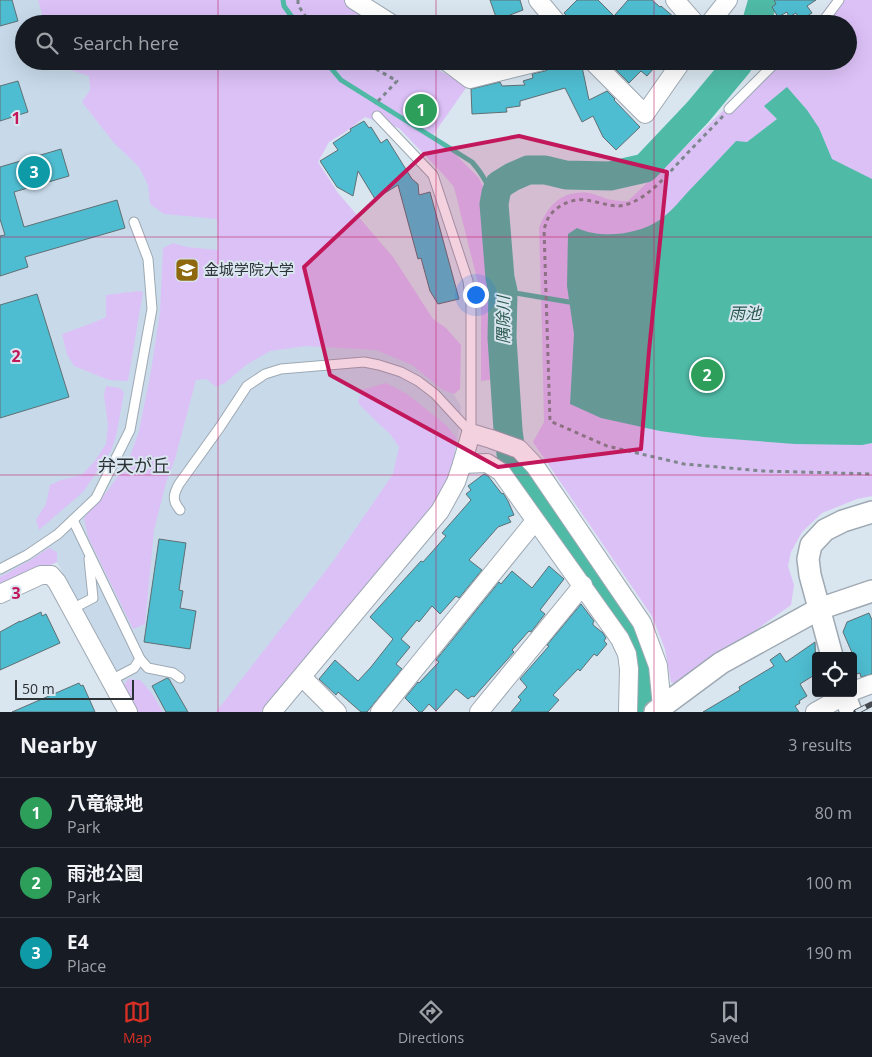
<!DOCTYPE html>
<html lang="en">
<head>
<meta charset="utf-8">
<style>
  :root { --surface:#171b24; --page:#242831; --text:#f1f3f6; --muted:#9ea1a6; --line:#363941; --accent:#d93025 }
  body { margin:0; font-family:"Open Sans","Noto Sans JP",sans-serif; background:var(--page); color:var(--text) }
  .controls { position:absolute; right:15px; bottom:15px; display:grid; overflow:hidden; border-radius:5px; box-shadow:0 5px 20px #0002 }
  .controls button { width:45px; height:45px; display:grid; place-items:center; padding:0; border:0; border-bottom:1px solid var(--line); background:var(--surface); color:var(--text); font:25px sans-serif }
  .scale { position:absolute; left:15px; bottom:12px; width:119px; box-sizing:border-box; padding-left:5px; border:2px solid #2d3236; border-top:0; font-size:14px; line-height:18px; white-space:nowrap; color:#2d3236; -webkit-text-stroke:4px #d9e5ef; paint-order:stroke }
  .you { position:absolute; left:475px; top:294px; width:18px; height:18px; margin:-12px; border:4px solid #fff; border-radius:50%; background:#1a73e8; box-shadow:0 0 0 8px #1a73e833 }
  .badge { display:grid; place-items:center; width:32px; height:32px; border-radius:50%; background:var(--accent); color:#fff; font-size:16px; font-weight:700 }
  .pin { position:absolute; translate:-50% -50%; border:2px solid #fff; box-shadow:0 1px 5px #0006 }
  .list { margin:0; padding:0; list-style:none }
  h2 { display:flex; justify-content:space-between; align-items:center; height:65px; margin:0; padding:0 20px; font-size:21px }
  h2 small { font-size:16px; font-weight:400; color:var(--muted) }
  .list li { display:grid; grid-template-columns:32px 1fr auto; gap:15px; align-items:center; box-sizing:border-box; height:70px; padding:0 20px; border-top:1px solid var(--line) }
  .list b { display:block; font-size:19px; white-space:nowrap }
  .list p { margin:0; font-size:16px; white-space:nowrap; color:var(--muted) }
  .list em { font-size:16px; font-style:normal; color:var(--muted) }
  .icon { flex:none; width:28px; height:28px; fill:none; stroke:currentColor; stroke-width:2; stroke-linecap:round; stroke-linejoin:round }
  .map { position:relative; flex:none; width:872px; height:712px; overflow:hidden }
  .search { position:absolute; background:var(--surface); box-shadow:0 5px 20px #0002; left:15px; right:15px; top:15px; height:55px; display:flex; align-items:center; gap:12px; box-sizing:border-box; padding:0 18px; border-radius:28px; color:var(--muted); font-size:19px }
  .sheet { height:275px; background:var(--surface) }
  nav { display:flex; justify-content:space-around; align-items:center; box-sizing:border-box; height:70px; border-top:1px solid var(--line); background:var(--surface); font-size:14px; color:var(--muted) }
  nav a { display:grid; justify-items:center; gap:2px }
  nav .on { color:var(--accent) }
  .map>svg:first-child { display:block }
  .built { fill:#c8daea }
  .green { fill:#dcc1f7 }
  .water { fill:#4fbaa6 }
  .lines { fill:none; stroke-linecap:round; stroke-linejoin:round }
  .stream { stroke:#4fbaa6; stroke-width:5 }
  .river { stroke:#4fbaa6; stroke-width:29 }
  .building { fill:#4fbdd1; stroke:#606f73 }
  .service-casing { stroke:#9ea9b3; stroke-width:11 }
  .minor-casing { stroke:#9ea9b3; stroke-width:20 }
  .tertiary-casing { stroke:#9ea9b3; stroke-width:24 }
  .path { stroke:#7f878e; stroke-width:3; stroke-dasharray:4 4; stroke-linecap:butt }
  .service { stroke:#fff; stroke-width:9 }
  .minor { stroke:#fff; stroke-width:18 }
  .tertiary { stroke:#fff; stroke-width:21 }
  .rail-casing { stroke:#454b50; stroke-width:5.5 }
  .rail { stroke:#d9e5ef; stroke-width:4; stroke-dasharray:11; stroke-linecap:butt }
  .marked { fill:#c2185b; fill-opacity:0.2; stroke:#c2185b; stroke-width:4; stroke-linejoin:round }
  .grid { fill:none; stroke:#c2185b; stroke-width:1; stroke-opacity:0.55 }
  .labels { text-anchor:middle; stroke-width:4; stroke-linejoin:round; paint-order:stroke }
  .poi-label { font-size:15px; fill:#2d3236; stroke:#d9e5ef; text-anchor:start }
  .water-label { font-size:16px; font-style:italic; fill:#2a584e; stroke:#d9e5ef }
  .quarter-label { font-size:18px; fill:#2d3236; stroke:#d9e5ef }
  .grid-label { font-size:16px; text-anchor:middle; font-weight:bold; fill:#c2185b; stroke:#d9e5ef; stroke-width:4; stroke-linejoin:round; paint-order:stroke }
</style>
</head>
<body>
<div class="map">
<svg width="872" height="712" viewBox="0 0 872 712">
  <rect width="100%" height="100%" fill="#d9e5ef"/>
  <!-- built -->
  <path class="built" d="M0 0H228L262 24H24V61H316L295 146 461 406 459 431 450 478 261 712H136L57 562 0 588Z"/>
  <!-- green -->
  <g class="green">
    <path d="M38 0H344L381 24H41L42 14Z"/>
    <path d="M832 0H872V496L857 499 822 513 802 532 791 552 788 566 794 585 791 605 719 656 675 684 671 682 665 649 652 616 533 442 544 422 542 328 539 228C548 205 562 190 589 193 597 194 604 199 612 200 617 201 623 201 628 201L725 109 772 61H848V24H814Z"/>
    <path d="M56 61H426L442 72 468 85 433 135 444 143 478 177 484 188 489 250 499 295 496 379 481 381V295L454 187 443 174 399 128 365 117 344 133 329 142 318 162 338 193 393 257 433 319 446 328 461 345 460 389 454 394 443 390 412 365 376 350 306 346 270 351 246 365 225 383 216 387 207 379 196 380 175 459 166 483 154 530 145 624 133 629 88 537 84 518 109 489 128 462 139 431 151 371 160 312 163 248 173 243 187 247 218 250 217 219 164 214 150 204 148 185 139 167 114 143 82 102 90 90 89 76 67 69Z"/>
    <path d="M139 291 143 292 128 381 109 380 74 366 67 354 62 334 95 322 106 317V295Z"/>
    <path d="M386 383 407 394 447 426 457 439 450 478 435 503 416 531 261 712H216L334 560 393 474 399 447 390 434 380 425 358 403 361 390Z"/>
    <path d="M106 386 120 388 124 393 116 436 111 451 83 492 39 530 36 520 46 504 50 485 61 480 82 475 94 462 106 444 108 426 104 395Z"/>
    <path d="M49 548 57 552V562L0 588V577L29 561Z"/>
    <path d="M128 679 140 680 151 692 163 712H136L123 687Z"/>
  </g>
  <!-- water -->
  <path class="water" d="M787 87 807 110 819 128 832 159 872 179V443L862 445 795 444 704 437 660 431 601 418 570 404 574 334 567 286 568 234 577 228C601 239 636 235 658 221 669 214 678 203 686 194 703 176 720 158 736 141L747 142 777 119 764 106Z"/>
  <g class="lines">
    <!-- stream -->
    <g class="stream">
      <path d="M283 0 284 6 297 24"/>
      <path d="M325 61 341 80 472 162C485 177 488 185 494 204"/>
      <path d="M503 291 569 302H575"/>
    </g>
    <!-- river -->
    <g class="river">
      <path d="M756 24 763 0"/>
      <path d="M641 712 642 691 636 654 615 609 579 561 523 480 512 461 508 430 502 338 503 291 500 278 494 204 496 193 499 185 512 177 528 170H545L566 175 610 176 645 168 698 112 738 64 739 61"/>
    </g>
  </g>
  <!-- building -->
  <g class="building">
    <path d="M0 0H12L18 21 0 26Z"/>
    <path d="M490 0H520L523 10 497 20Z"/>
    <path d="M577 0H598L614 16 628 0H652L660 7 661 6 682 24H574L564 13Z"/>
    <path d="M774 0H816L807 6 812 13 800 20 796 13 789 17 787 12 778 17 772 7 776 4Z"/>
    <path d="M465 61H497L472 67Z"/>
    <path d="M621 61H660L647 76 641 71 629 83 614 68Z"/>
    <path d="M581 62 589 100 607 91 615 99 614 100 640 127 616 150 603 137 593 116 582 122 565 88 520 101V106L506 108 507 112 472 114 471 89 500 82 502 86 525 85 523 81 533 78 532 74 545 71 549 69Z"/>
    <path d="M18 81 28 112 0 121V86Z"/>
    <path d="M364 121 369 128 371 127 381 143 387 139 412 179 418 184 419 195 430 192 459 299 438 304 430 291 421 258 418 259 398 185 375 199 358 171 353 196 337 187 320 161 338 150 333 143 351 131 350 129Z"/>
    <path d="M61 149 69 176 14 192 24 227 117 200 125 228 25 257 28 267 0 276V236L5 235 0 219V167Z"/>
    <path d="M37 294 69 397 0 418V305Z"/>
    <path d="M484 474 488 476 502 494 503 493 508 501 514 515 508 517 511 522 498 527 469 560 482 570 459 598 456 596 440 614 432 606 419 622 417 620 401 639 410 647 396 664 402 669 367 712H361L338 692 336 695 319 679 335 660 358 681 371 667 393 639 370 617 421 561 423 562 446 536 442 533 471 500 466 494 471 490 468 486Z"/>
    <path d="M159 539 186 543 179 590 183 591 180 608 196 611 190 649 144 642Z"/>
    <path d="M549 566 564 579 540 610 545 614 531 632 529 631 512 650 514 652 474 697 472 696 468 699 456 689 436 711 429 704 422 712H419L405 698 418 682 419 683 439 662 436 660 499 582 501 584 512 571 532 588Z"/>
    <path d="M581 604 594 621 593 623V625L603 633 606 638 604 641 607 644 597 656 594 654 580 671 578 669 553 695 559 700 548 712H511L521 700 518 697 527 687 520 679 549 646 547 645Z"/>
    <path d="M41 612 42 616 46 614 60 643 0 670V632L20 621V622Z"/>
    <path d="M869 613 872 620V674L861 677 860 673 857 674 853 662V656H851L853 655 843 632 847 622Z"/>
    <path d="M815 642 816 674 800 684 807 696 799 701 800 703 795 706 799 712H703L740 690 739 687 774 666 770 660 780 653 786 662Z"/>
    <path d="M167 678 169 679 188 712H166L152 686Z"/>
    <path d="M79 683 81 686 83 685 95 712H12Z"/>
  </g>
  <g class="lines">
    <!-- service casing -->
    <g class="service-casing">
      <g id="service">
        <path d="M821 24 839 0"/>
        <path d="M729 109 777 61"/>
        <path d="M377 116 433 175 468 281 471 304V433"/>
        <path d="M180 510C172 500 173 495 179 484L220 427 247 386 265 374 281 369 364 362 379 365 401 372 418 381 435 394 471 433"/>
        <path d="M73 520 140 659 134 668 111 680"/>
        <path d="M0 569 27 555 58 534 96 498 130 430 152 309 148 259 134 222"/>
        <path d="M72 609 93 598 89 559"/>
        <path d="M140 659 148 668 173 673 180 678"/>
      </g>
    </g>
    <!-- minor casing -->
    <g class="minor-casing">
      <g id="minor">
        <path d="M354 0 392 24"/>
        <path d="M538 0 558 24"/>
        <path d="M675 0 696 24"/>
        <path d="M709 24 728 0"/>
        <path d="M446 61 470 79 542 61"/>
        <path d="M592 61 645 114 682 61"/>
        <path d="M462 464 487 463 501 472 620 639 627 654 629 669 628 712"/>
        <path d="M0 594 41 575H51L57 582 128 712"/>
        <path d="M302 677 337 712"/>
        <path d="M853 691 872 684"/>
        <path d="M272 712 440 511 456 482 462 464 471 433 491 439 519 449 535 466 642 623 658 666 662 707"/>
        <path d="M380 712 535 521"/>
        <path d="M479 712 583 585"/>
        <path d="M815 712 849 693"/>
      </g>
    </g>
    <!-- tertiary casing -->
    <g class="tertiary-casing">
      <g id="tertiary">
        <path d="M832 656 810 575 808 559 811 545 825 530 843 521 872 512"/>
        <path d="M844 693 851 712"/>
        <path d="M655 712 721 663 819 609 872 591"/>
      </g>
    </g>
    <!-- path -->
    <g class="path">
      <path d="M298 0V5L308 20 321 24"/>
      <path d="M340 24 349 16"/>
      <path d="M362 61 397 81 382 97 375 104"/>
      <path d="M723 116C709 131 695 145 681 160 665 177 650 196 628 204 616 209 604 203 591 201 576 197 560 203 550 215 547 219 546 224 544 229L550 421 607 446 684 464 763 471 872 474"/>
    </g>
    <!-- service -->
    <use href="#service" class="service"/>
    <!-- minor -->
    <use href="#minor" class="minor"/>
    <!-- tertiary -->
    <use href="#tertiary" class="tertiary"/>
    <!-- rail casing -->
    <g class="rail-casing">
      <path id="rail" d="M856 712 872 704"/>
    </g>
    <!-- rail -->
    <use href="#rail" class="rail"/>
  </g>
  <!-- marked area -->
  <path class="marked" d="M519 136 667 172 649 351 641 449 498 467 330 375 304 267 424 154Z"/>
  <!-- grid -->
  <path class="grid" d="M218 0V24M436 0V24M654 0V24M218 61V712M436 61V712M654 61V712M0 237H872M0 475H872"/>
  <!-- icons -->
  <defs>
    <g id="university-square" transform="scale(1.25)"><rect x="-9" y="-9" width="18" height="18" rx="4" fill="#8e680d" stroke="#d9e5ef"/><path d="M0-5L7-2L0 1L-7-2ZM-4 1L0 2.5L4 1V4Q0 6-4 4Z" fill="#fff"/></g>
  </defs>
  <g fill-rule="evenodd">
    <use href="#university-square" x="187" y="270"/>
  </g>
  <g class="labels">
    <!-- poi labels -->
    <g class="poi-label">
      <text x="204" y="275">金城学院大学</text>
    </g>
    <!-- water labels -->
    <g class="water-label">
      <text x="745" y="319">雨池</text>
      <text transform="translate(503 320) rotate(-90)" y="6">隅除川</text>
    </g>
    <!-- quarter labels -->
    <g class="quarter-label">
      <text x="134" y="472">弁天が丘</text>
    </g>
  </g>
  <g class="grid-label">
    <text x="16" y="124">1</text>
    <text x="16" y="362">2</text>
    <text x="16" y="599">3</text>
  </g>
</svg>
<div class="controls">
<button><svg class="icon" aria-label="locate" viewBox="0 0 24 24"><circle cx="12" cy="12" r="6"/><path d="M12 2v4M12 18v4M2 12h4M18 12h4"/></svg></button>
</div>
<div class="scale">50 m</div>
<div class="you"></div>
<div class="pin badge" style="left:421px;top:110px;background:#2e9e5b">1</div>
<div class="pin badge" style="left:707px;top:375px;background:#2e9e5b">2</div>
<div class="pin badge" style="left:34px;top:172px;background:#0f9aa8">3</div>
<div class="search"><svg class="icon" aria-label="search" viewBox="0 0 24 24"><circle cx="10" cy="10" r="6"/><path d="M15 15l6 6"/></svg>Search here</div>
</div>
<section class="sheet">
<h2>Nearby<small>3 results</small></h2>
<ul class="list">
<li><span class="badge" style="background:#2e9e5b">1</span><div><b>八竜緑地</b><p>Park</p></div><em>80 m</em></li>
<li><span class="badge" style="background:#2e9e5b">2</span><div><b>雨池公園</b><p>Park</p></div><em>100 m</em></li>
<li><span class="badge" style="background:#0f9aa8">3</span><div><b>E4</b><p>Place</p></div><em>190 m</em></li>
</ul>
</section>
<nav>
<a class="on"><svg class="icon" aria-label="map" viewBox="0 0 24 24"><path d="M3 6l6-2 6 2 6-2v14l-6 2-6-2-6 2zM9 4v14M15 6v14"/></svg>Map</a>
<a><svg class="icon" aria-label="directions" viewBox="0 0 24 24"><path d="M12 3l9 9-9 9-9-9zM9 14v-3h6M13 9l2 2-2 2"/></svg>Directions</a>
<a><svg class="icon" aria-label="saved" viewBox="0 0 24 24"><path d="M7 4h10v16l-5-4-5 4z"/></svg>Saved</a>
</nav>
</body>
</html>
